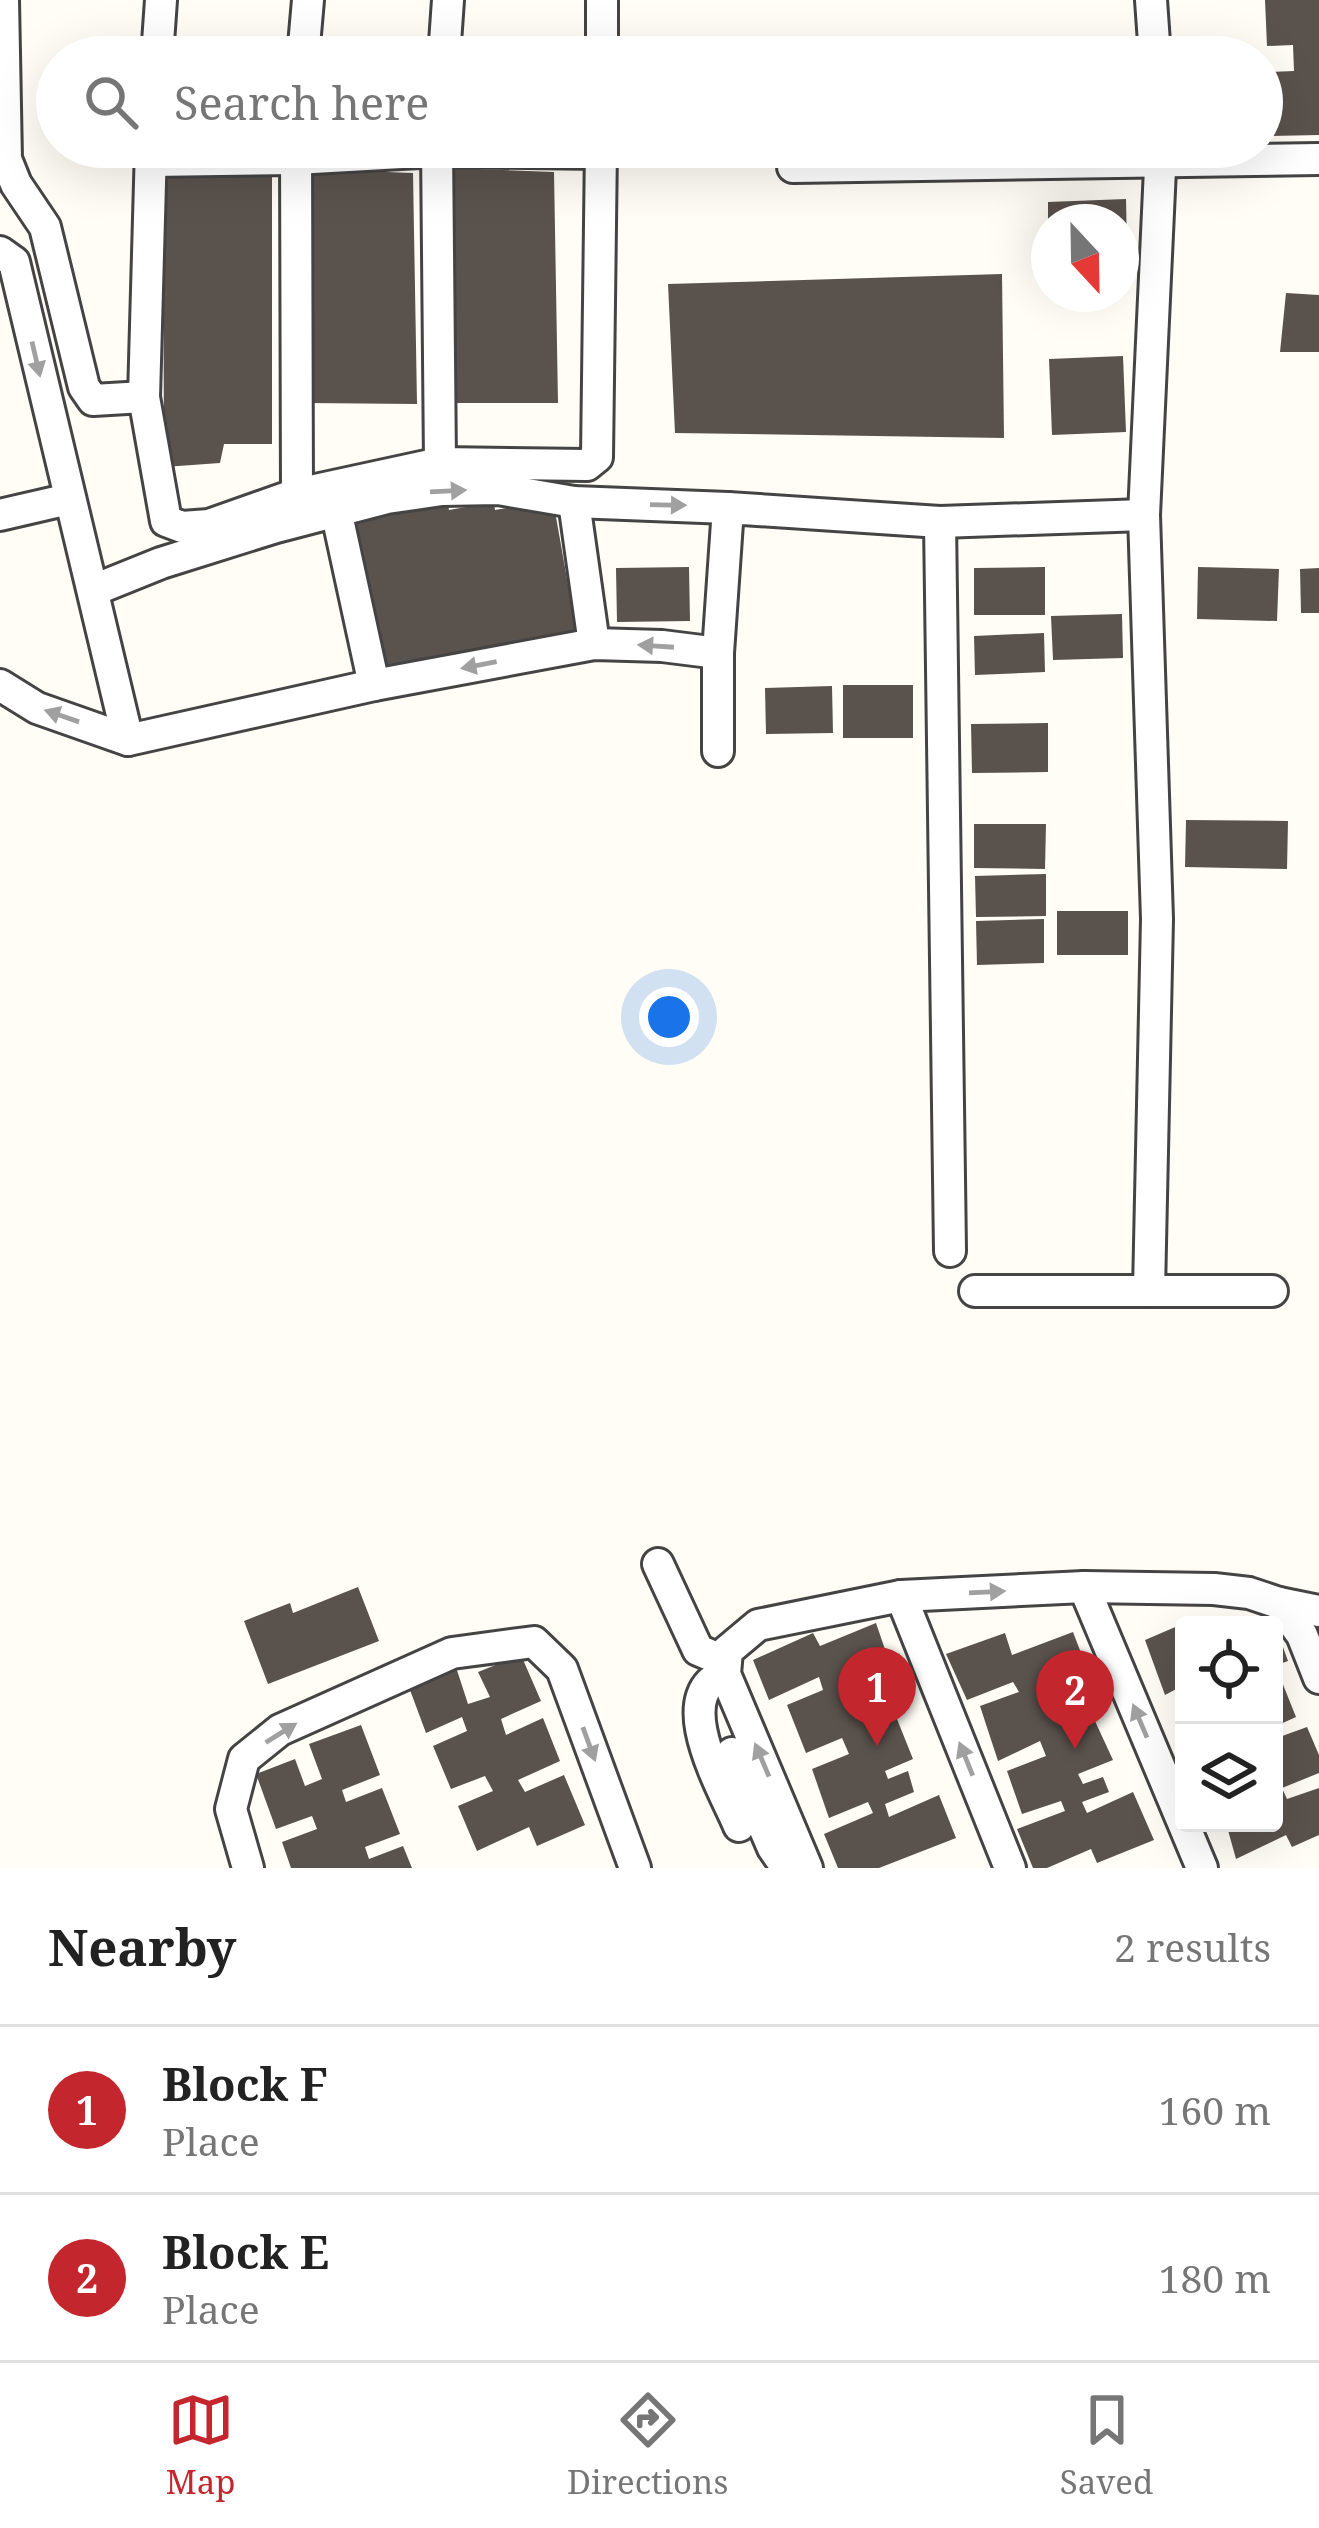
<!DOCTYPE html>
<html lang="en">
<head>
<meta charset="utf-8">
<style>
  :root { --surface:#fff; --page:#f6f6f6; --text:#222; --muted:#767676; --line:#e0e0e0; --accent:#c4262e }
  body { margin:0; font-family:"Noto Serif",serif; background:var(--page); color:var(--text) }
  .controls { position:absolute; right:36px; bottom:36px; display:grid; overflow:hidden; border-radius:12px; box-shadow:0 12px 48px #0002 }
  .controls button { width:108px; height:108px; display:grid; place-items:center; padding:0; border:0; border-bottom:3px solid var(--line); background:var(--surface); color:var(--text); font:60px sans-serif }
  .compass { position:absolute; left:1031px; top:204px; width:108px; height:108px; border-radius:50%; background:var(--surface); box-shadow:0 12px 48px #0002; rotate:158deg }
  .you { position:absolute; left:669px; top:1017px; width:42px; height:42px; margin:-30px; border:9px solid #fff; border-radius:50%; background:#1a73e8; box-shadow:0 0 0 18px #1a73e833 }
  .badge { display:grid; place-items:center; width:78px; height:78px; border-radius:50%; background:var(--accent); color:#fff; font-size:39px; font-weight:700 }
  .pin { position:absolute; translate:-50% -99px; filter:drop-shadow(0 3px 6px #0008) }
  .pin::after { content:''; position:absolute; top:63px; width:42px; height:36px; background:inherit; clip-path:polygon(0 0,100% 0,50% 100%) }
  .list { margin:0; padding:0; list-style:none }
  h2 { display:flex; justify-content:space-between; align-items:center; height:156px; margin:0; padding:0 48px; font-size:51px }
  h2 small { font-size:39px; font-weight:400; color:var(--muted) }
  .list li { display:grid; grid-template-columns:78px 1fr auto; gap:36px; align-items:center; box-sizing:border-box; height:168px; padding:0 48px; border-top:3px solid var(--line) }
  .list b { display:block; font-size:45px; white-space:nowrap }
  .list p { margin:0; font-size:39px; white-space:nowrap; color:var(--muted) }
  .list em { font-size:39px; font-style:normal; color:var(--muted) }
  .icon { flex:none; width:66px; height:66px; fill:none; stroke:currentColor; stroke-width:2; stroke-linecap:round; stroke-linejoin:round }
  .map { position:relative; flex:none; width:1319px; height:1868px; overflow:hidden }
  .search { position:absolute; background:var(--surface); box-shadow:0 12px 48px #0002; left:36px; right:36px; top:36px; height:132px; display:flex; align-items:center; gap:30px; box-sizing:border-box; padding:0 42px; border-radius:66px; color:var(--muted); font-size:45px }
  .sheet { height:492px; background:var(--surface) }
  nav { display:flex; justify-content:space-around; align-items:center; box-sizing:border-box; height:168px; border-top:3px solid var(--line); background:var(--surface); font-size:33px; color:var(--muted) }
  nav a { display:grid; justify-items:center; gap:6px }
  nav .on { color:var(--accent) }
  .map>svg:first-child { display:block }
  .building { fill:#5a524d }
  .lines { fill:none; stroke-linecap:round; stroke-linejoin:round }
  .minor-casing { stroke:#444; stroke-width:36 }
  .minor { stroke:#fff; stroke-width:30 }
  .oneway { fill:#a0a0a0 }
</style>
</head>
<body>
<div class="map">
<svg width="1319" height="1868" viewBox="0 0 1319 1868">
  <rect width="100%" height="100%" fill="#fffdf5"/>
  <!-- building -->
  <g class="building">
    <path d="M1265 0H1319V135L1269 136 1267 72 1294 71 1293 45 1267 46Z"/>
    <path d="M450 168 554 172 558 403H448Z"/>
    <path d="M309 169 413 173 417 404 307 403Z"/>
    <path d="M272 172V444H224L220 463 164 467 163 174Z"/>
    <path d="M1126 199 1127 248 1121 249V222H1048V202Z"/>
    <path d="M1002 274 1004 438 675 433 668 284Z"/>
    <path d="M1286 293 1319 295V352H1280Z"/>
    <path d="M1123 356 1126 432 1052 435 1049 359Z"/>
    <path d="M553 500 578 641 379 676 351 515 448 503 449 510 494 502 495 510Z"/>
    <path d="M689 567 690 621 617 622 616 568Z"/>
    <path d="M1045 567V615H974V568Z"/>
    <path d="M1198 567 1279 569 1277 621 1197 619Z"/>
    <path d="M1319 568V613H1301L1300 569Z"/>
    <path d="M1122 614 1123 658 1053 660 1051 616Z"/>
    <path d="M1044 633 1045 672 975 675 974 636Z"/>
    <rect x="843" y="685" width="70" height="53"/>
    <path d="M832 686 833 733 766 734 765 688Z"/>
    <path d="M1048 723V772L972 773 971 724Z"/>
    <path d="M1186 820 1288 821 1287 869 1185 867Z"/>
    <path d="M974 824H1046L1045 869 974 868Z"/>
    <path d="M1046 874V916L976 917 975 876Z"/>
    <rect x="1057" y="911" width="71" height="44"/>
    <path d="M1044 919V963L977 965 976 921Z"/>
    <path d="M358 1587 379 1641 268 1684 244 1621 290 1603 293 1613Z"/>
    <path d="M1271 1614 1288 1661 1274 1666V1625L1241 1624Z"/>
    <path d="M1201 1616 1205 1625H1184V1685L1165 1695 1145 1640Z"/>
    <path d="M876 1623 890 1664 850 1680 864 1715 891 1704 913 1759 885 1771 888 1779 908 1771 914 1792 885 1804 889 1817 939 1795 956 1838 879 1868H838L824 1834 873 1813 868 1802 829 1818 812 1769 849 1754 842 1738 806 1753 787 1705 823 1690 819 1677 769 1700 753 1660 813 1633 820 1646Z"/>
    <path d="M1073 1632 1086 1666 1046 1682 1061 1717 1088 1706 1113 1760 1078 1774 1083 1784 1103 1777 1109 1792 1082 1802 1087 1813 1133 1792 1154 1840 1097 1863 1091 1849 1047 1868H1033L1017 1829 1065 1811 1061 1801 1022 1814 1007 1771 1046 1756 1040 1741 998 1761 980 1706 1019 1692 1013 1682 967 1700 946 1654 1005 1633 1012 1655Z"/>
    <path d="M521 1655 541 1701 501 1719 506 1735 543 1718 560 1761 518 1780 525 1792 564 1775 585 1825 537 1846 529 1827 477 1851 458 1806 493 1791 485 1776 451 1789 433 1746 467 1731 462 1717 426 1733 407 1682 454 1661 468 1704 490 1697 478 1672Z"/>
    <path d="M1280 1677 1296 1717 1274 1727V1679Z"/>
    <path d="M361 1725 380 1775 342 1790 346 1802 382 1788 400 1834 365 1847 369 1859 403 1846 412 1868H291L282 1842 317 1829 312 1816 276 1829 256 1774 295 1759 305 1786 322 1779 309 1744Z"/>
    <path d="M1307 1727 1319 1755V1773L1282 1788 1287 1799 1319 1788V1835L1292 1847 1286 1835 1236 1859 1226 1823H1274V1739Z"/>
  </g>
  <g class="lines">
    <!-- minor casing -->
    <g class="minor-casing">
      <g id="minor">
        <path d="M3 0 6 159 16 184 45 227 84 387 93 400 144 397"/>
        <path d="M1151 0 1155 57"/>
        <path d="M157 57 161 0"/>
        <path d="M303 57 308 0"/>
        <path d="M444 57 448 0"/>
        <path d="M602 57V0"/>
        <path d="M151 147 144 397 166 521 182 527 209 525 297 494 440 463 587 465 597 457 601 147"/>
        <path d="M296 147 297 494"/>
        <path d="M437 147 440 463"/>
        <path d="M150 161 295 159 437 151 601 153"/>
        <path d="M793 167 1319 159"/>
        <path d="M0 252 14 262 128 740"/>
        <path d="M574 502 594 644"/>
        <path d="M336 510 374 685"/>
        <path d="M0 515 69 499"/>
        <path d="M940 522 950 1251"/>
        <path d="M94 590 161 563 276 527 387 498 442 490 498 489 574 502 728 508"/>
        <path d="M0 685 37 708 128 740 374 685 594 644 662 646 718 653"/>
        <path d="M718 751V653L728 508 940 522 1144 515"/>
        <path d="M975 1291H1272"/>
        <path d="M1149 1291 1157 919 1144 515 1161 147"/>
        <path d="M658 1564 698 1650 724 1661"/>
        <path d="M1084 1587 1202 1868"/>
        <path d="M901 1596 1010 1868"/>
        <path d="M1279 1603 1319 1611"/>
        <path d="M725 1674C667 1694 724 1790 739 1826"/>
        <path d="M732 1753 773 1848 787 1868"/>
        <path d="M248 1868 231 1809 244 1759 280 1730 452 1653 534 1642 562 1669 635 1868"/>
        <path d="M807 1868 725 1674 727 1651 758 1625 901 1596 1084 1587 1214 1589 1249 1593 1279 1603 1302 1635 1319 1678"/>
      </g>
    </g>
    <!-- minor -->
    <use href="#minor" class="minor"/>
  </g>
  <!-- one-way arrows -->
  <defs><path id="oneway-solid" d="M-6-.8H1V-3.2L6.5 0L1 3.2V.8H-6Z" transform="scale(3)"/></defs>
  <g class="oneway">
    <use href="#oneway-solid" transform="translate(36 359) rotate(77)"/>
    <use href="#oneway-solid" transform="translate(448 491) rotate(-3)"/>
    <use href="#oneway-solid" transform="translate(668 505) rotate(1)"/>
    <use href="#oneway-solid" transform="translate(656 646) rotate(-176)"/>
    <use href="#oneway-solid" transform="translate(479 665) rotate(169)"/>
    <use href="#oneway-solid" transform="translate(62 716) rotate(-161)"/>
    <use href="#oneway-solid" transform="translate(987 1592) rotate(-3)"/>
    <use href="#oneway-solid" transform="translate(1140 1721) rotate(-113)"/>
    <use href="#oneway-solid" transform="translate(281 1733) rotate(-32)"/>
    <use href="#oneway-solid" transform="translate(589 1744) rotate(70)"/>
    <use href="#oneway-solid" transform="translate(966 1759) rotate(-112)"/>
    <use href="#oneway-solid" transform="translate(762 1760) rotate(-113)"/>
  </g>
</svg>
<div class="controls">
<button><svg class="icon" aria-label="locate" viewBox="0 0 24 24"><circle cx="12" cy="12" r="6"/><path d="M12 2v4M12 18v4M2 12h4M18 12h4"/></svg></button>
<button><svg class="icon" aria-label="layers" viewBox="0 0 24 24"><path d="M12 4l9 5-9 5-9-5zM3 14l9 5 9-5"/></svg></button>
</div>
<svg class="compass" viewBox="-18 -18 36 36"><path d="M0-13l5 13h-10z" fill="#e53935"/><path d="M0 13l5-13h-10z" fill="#767676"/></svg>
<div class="you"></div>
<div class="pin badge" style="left:877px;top:1746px">1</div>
<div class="pin badge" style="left:1075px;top:1749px">2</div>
<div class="search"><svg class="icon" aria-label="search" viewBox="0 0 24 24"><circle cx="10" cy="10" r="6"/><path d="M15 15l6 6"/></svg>Search here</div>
</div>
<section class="sheet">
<h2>Nearby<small>2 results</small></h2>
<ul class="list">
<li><span class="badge">1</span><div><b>Block F</b><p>Place</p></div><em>160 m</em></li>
<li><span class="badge">2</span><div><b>Block E</b><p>Place</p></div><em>180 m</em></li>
</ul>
</section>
<nav>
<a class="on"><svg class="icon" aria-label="map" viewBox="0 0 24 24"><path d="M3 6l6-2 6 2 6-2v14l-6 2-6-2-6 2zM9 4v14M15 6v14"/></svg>Map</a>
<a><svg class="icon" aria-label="directions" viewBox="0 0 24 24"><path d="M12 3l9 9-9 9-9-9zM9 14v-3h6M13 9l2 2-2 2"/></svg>Directions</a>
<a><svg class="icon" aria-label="saved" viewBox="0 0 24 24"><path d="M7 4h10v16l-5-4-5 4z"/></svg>Saved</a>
</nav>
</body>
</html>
